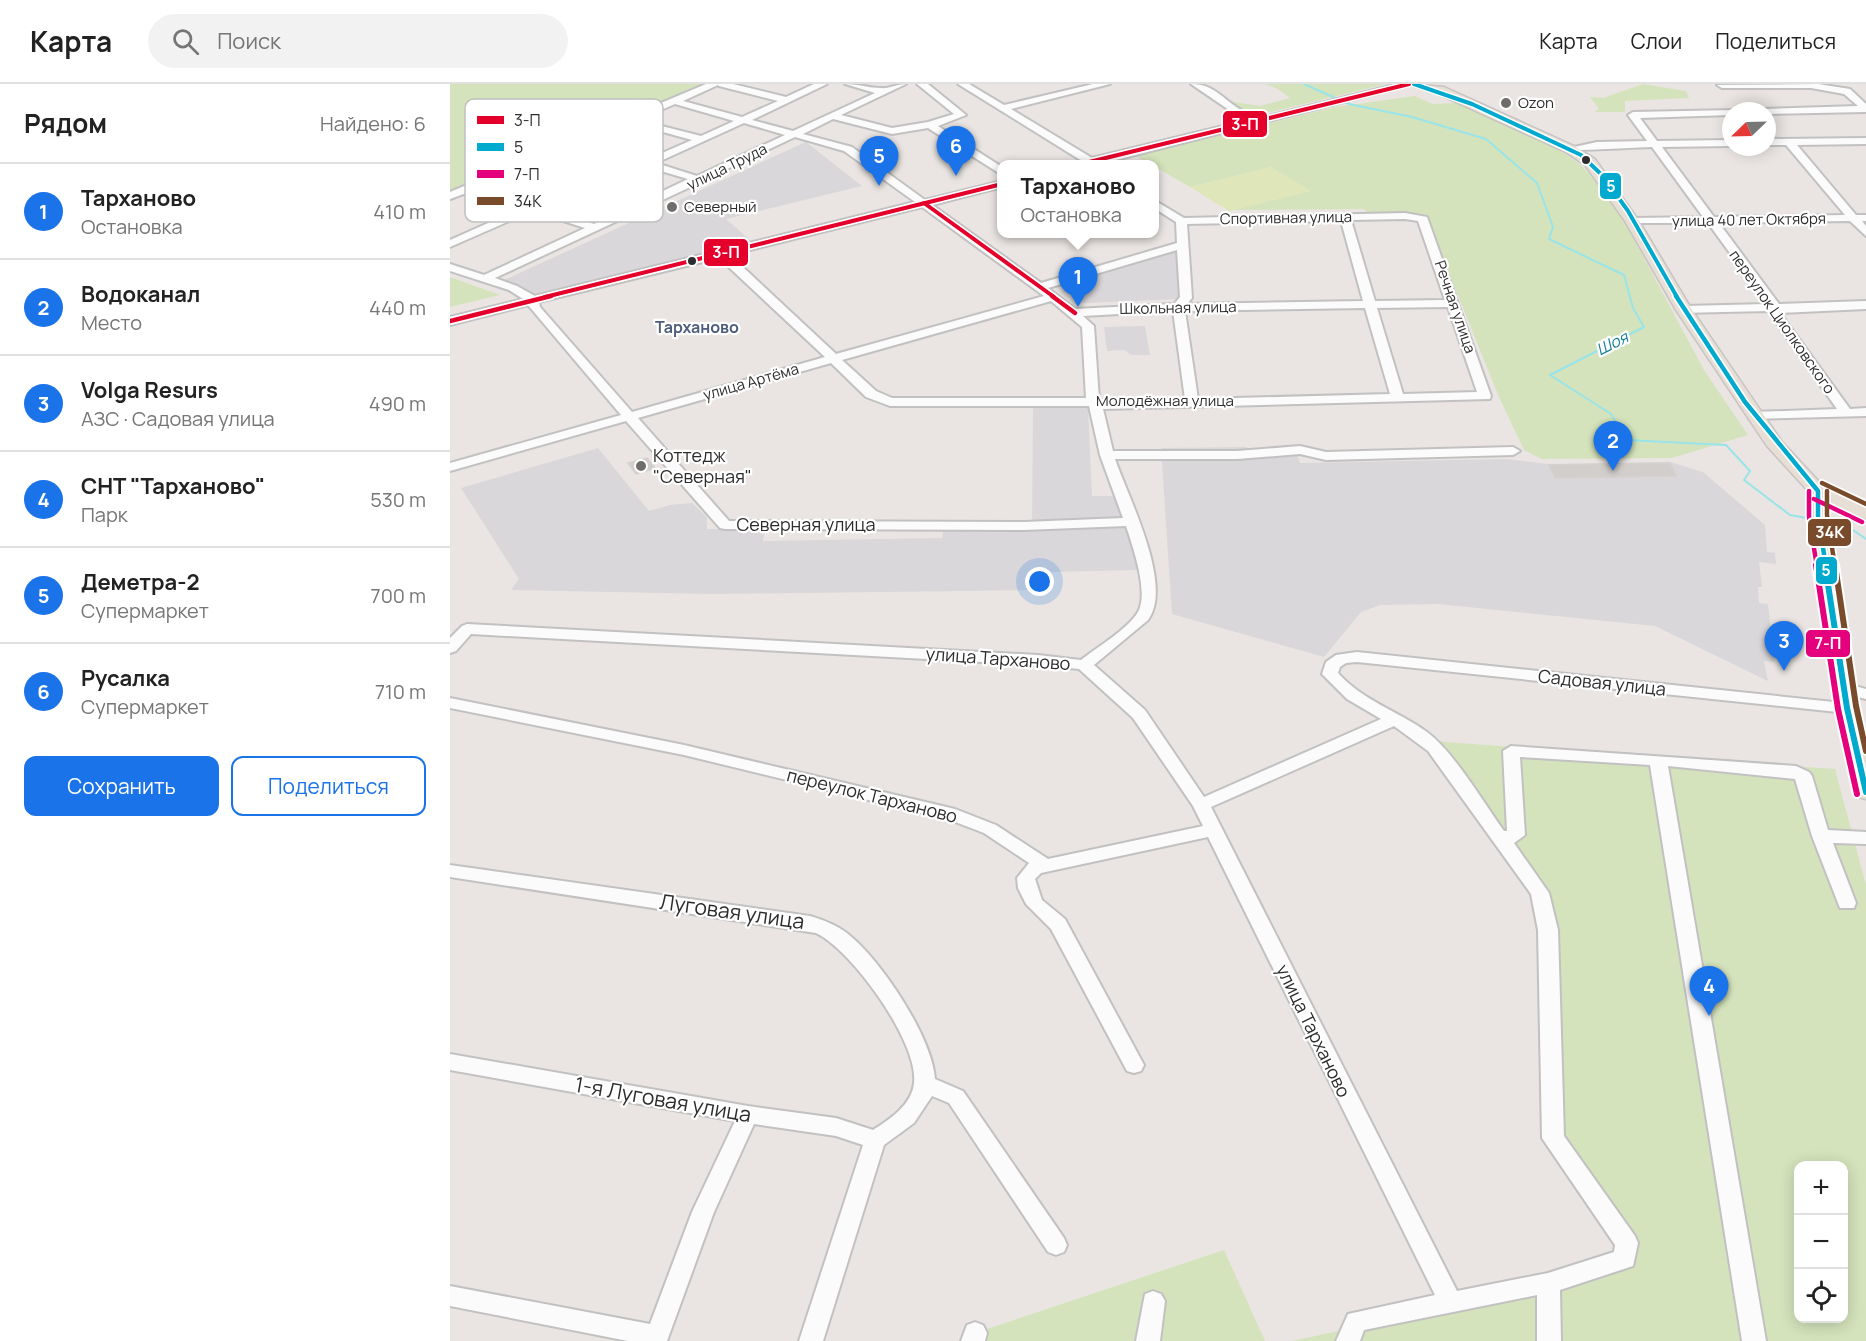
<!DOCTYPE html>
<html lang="ru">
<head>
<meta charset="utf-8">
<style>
  :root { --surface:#fff; --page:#f2f2f2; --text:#222; --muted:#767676; --line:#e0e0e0; --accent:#1a73e8 }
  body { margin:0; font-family:Manrope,sans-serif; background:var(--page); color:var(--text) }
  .controls { position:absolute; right:18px; bottom:18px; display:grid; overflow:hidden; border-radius:12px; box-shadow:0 3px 15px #0003 }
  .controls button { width:54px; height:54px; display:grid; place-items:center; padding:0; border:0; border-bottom:2px solid var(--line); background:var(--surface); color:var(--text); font:30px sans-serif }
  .compass { position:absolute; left:1272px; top:18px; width:54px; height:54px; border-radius:50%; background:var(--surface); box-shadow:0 3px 15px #0003; rotate:247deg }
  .you { position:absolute; left:590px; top:498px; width:21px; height:21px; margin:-15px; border:4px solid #fff; border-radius:50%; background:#1a73e8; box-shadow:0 0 0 9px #1a73e833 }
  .badge { display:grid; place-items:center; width:39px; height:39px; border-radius:50%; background:var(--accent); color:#fff; font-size:20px; font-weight:700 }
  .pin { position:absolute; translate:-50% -50px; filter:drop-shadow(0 2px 3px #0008) }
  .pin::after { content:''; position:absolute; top:32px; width:21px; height:18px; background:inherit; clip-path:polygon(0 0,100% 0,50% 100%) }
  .popup { position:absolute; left:547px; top:76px; width:162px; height:78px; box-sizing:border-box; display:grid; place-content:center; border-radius:12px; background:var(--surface); filter:drop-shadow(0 2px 4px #0005); font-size:20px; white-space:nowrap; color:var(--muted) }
  .popup b { font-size:22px; color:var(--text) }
  .popup::after { content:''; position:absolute; left:50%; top:100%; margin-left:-12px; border:12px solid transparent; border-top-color:var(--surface) }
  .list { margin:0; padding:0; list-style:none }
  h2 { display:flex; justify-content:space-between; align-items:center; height:78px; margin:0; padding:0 24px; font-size:26px }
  h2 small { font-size:20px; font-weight:400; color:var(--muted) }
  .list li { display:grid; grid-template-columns:39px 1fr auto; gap:18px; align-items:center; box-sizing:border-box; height:96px; padding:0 24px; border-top:2px solid var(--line) }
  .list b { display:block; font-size:22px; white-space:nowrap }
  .list p { margin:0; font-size:20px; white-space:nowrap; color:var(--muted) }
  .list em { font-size:20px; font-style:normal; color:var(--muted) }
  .actions { display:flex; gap:12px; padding:18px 24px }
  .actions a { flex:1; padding:14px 0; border:2px solid var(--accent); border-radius:12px; text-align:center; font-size:21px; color:var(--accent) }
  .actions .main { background:var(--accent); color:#fff }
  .icon { flex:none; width:33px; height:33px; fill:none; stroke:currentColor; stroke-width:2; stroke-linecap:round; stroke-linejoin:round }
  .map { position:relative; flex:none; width:1416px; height:1257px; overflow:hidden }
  header { display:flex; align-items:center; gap:36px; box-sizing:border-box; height:84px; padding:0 30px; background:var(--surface); border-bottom:2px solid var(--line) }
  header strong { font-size:28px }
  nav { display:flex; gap:33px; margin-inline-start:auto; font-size:21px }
  .search { width:420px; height:54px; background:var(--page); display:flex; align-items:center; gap:15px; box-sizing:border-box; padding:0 21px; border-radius:33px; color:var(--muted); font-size:22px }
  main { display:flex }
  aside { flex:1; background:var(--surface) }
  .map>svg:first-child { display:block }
  .industrial { fill:#d9d7d9 }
  .green { fill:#d4e3bc; fill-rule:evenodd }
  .pitch { fill:#dfe7ba }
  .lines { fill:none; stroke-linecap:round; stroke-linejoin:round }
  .stream { stroke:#98e4e9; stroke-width:2 }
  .building { fill:#d1cecb; stroke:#d5d1ce; stroke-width:1.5 }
  .minor-casing { stroke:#c2c1c1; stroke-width:4 }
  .major-casing { stroke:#c6c3c2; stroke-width:3 }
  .minor { fill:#fcfbfb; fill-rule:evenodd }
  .major { fill:#e7dfd5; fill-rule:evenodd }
  .bus-1-far1-casing { stroke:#fff; stroke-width:7 }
  .bus-1-casing { stroke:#fff; stroke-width:8 }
  .bus-2-far2-casing { stroke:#fff; stroke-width:7 }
  .bus-2-far1-casing { stroke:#fff; stroke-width:8 }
  .bus-2-casing { stroke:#fff; stroke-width:10 }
  .bus-3-far1-casing { stroke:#fff; stroke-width:8 }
  .bus-3-casing { stroke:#fff; stroke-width:10 }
  .bus-4-far1-casing { stroke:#fff; stroke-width:8 }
  .bus-4-casing { stroke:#fff; stroke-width:10 }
  .bus-1-far1 { stroke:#e4002b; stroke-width:4 }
  .bus-1 { stroke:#e4002b; stroke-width:4.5 }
  .bus-2-far2 { stroke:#00a9ce; stroke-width:4 }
  .bus-2-far1 { stroke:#00a9ce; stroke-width:4.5 }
  .bus-2 { stroke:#00a9ce; stroke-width:6 }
  .bus-3-far1 { stroke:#e5007d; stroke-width:4.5 }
  .bus-3 { stroke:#e5007d; stroke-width:6 }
  .bus-4-far1 { stroke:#7a4b2a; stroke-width:4.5 }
  .bus-4 { stroke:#7a4b2a; stroke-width:6 }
  .poi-dot { fill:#6e6d6c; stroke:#fff; stroke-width:2 }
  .bus-dot { fill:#2c2c2c; stroke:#fff; stroke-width:2 }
  .labels { text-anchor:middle; stroke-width:4.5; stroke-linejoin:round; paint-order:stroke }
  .far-poi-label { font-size:15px; fill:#2c2c2c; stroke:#fff; text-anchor:start }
  .far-street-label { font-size:15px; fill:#2c2c2c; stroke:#fff }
  .far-neighbourhood-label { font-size:16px; font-weight:bold; fill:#4d5e7c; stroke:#fff }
  .far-water-label { font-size:16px; font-style:italic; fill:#118094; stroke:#fff }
  .poi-label { font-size:18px; fill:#2c2c2c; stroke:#fff; text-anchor:start }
  .street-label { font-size:18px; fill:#2c2c2c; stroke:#fff }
  .near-street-label { font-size:21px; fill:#2c2c2c; stroke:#fff }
  .key { fill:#fff; stroke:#c0c0c0; stroke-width:1.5 }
  .key-label { font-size:16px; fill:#2c2c2c }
  .line-badge { stroke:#fff; stroke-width:2 }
  .badge-label { font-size:16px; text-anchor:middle; font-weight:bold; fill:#fff }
</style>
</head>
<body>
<header>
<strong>Карта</strong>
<div class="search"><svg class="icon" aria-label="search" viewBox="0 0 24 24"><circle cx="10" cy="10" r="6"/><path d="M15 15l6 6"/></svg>Поиск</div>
<nav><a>Карта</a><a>Слои</a><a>Поделиться</a></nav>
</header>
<main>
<aside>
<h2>Рядом<small>Найдено: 6</small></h2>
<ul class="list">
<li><span class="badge">1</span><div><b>Тарханово</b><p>Остановка</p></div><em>410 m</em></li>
<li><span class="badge">2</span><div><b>Водоканал</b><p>Место</p></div><em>440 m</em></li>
<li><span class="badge">3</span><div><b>Volga Resurs</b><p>АЗС · Садовая улица</p></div><em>490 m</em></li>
<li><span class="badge">4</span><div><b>СНТ &quot;Тарханово&quot;</b><p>Парк</p></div><em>530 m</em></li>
<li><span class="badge">5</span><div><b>Деметра-2</b><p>Супермаркет</p></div><em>700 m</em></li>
<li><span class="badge">6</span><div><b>Русалка</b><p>Супермаркет</p></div><em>710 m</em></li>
</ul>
<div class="actions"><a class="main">Сохранить</a><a>Поделиться</a></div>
</aside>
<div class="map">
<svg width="1416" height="1257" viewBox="0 0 1416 1257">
  <rect width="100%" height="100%" fill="#eae5e2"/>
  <!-- industrial -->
  <g class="industrial">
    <path d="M356 58 412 102 276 135 302 158 86 212 54 196Z"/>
    <path d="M728 165 732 215 635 219 609 200Z"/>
    <path d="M695 242 700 271H681L675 266 657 267 654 243Z"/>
    <path d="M583 324H638L642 412H667L688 486 597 488 591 506 262 510 61 506 69 495 11 404 148 364 199 427 220 421 242 419 257 433V445H315L313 457 492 454 494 443 582 442Z"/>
    <path d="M797 363 798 372 847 370 850 379 1057 375 1098 380 1220 378 1253 388 1315 441 1317 468 1325 469 1326 480 1309 478 1312 503H1308L1309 519 1318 520 1324 578 1314 577 1318 597 1205 542 988 520 930 521 911 528 874 573 722 530 711 364Z"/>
  </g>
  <!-- green -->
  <g class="green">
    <path d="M0 0H254L0 107Z"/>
    <path d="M815 0H936L805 32 778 17 810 22 840 14 828 5Z"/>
    <path d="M1193 0 1236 7 1239 14 1175 17V28H1144L1149 25 1140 13 1153 14Z"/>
    <path d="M965 12 983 20 1005 19 1107 63 1133 83 1166 122 1254 286 1298 351 1222 374 1092 375 1074 366 1049 313 975 130H919L914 125 782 126 860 107 821 83 740 103 686 72 885 23Z"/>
    <path d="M0 193 50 211 0 223Z"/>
    <path d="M979 654 994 658 1385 685 1416 801V1257H842L1183 1184 1178 1156 1106 1054 1097 810ZM1348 1082H1394V1234H1348Z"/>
    <path d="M774 1166 815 1257H523L525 1249Z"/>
  </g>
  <!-- pitch -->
  <path class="pitch" d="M821 83 861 107 779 127 740 103Z"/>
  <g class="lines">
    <!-- stream -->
    <g class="stream">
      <path d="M854 0 899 20 962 33 1036 55 1087 99 1103 143 1099 155 1174 191 1183 224 1194 243 1100 291 1161 330 1177 356 1276 361 1300 387 1294 396 1340 431 1362 435"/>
      <path d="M1377 438 1397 442 1416 455"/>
    </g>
  </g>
  <!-- building -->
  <g class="building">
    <path d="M197 374 205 384 186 390 178 379Z"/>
    <path d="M1220 379 1226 392 1105 394 1099 381Z"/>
  </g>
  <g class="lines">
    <!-- minor casing -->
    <g class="minor-casing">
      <g id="minor">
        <path d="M256 0H283L336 13 364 0H377L302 36 343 47 425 9 395 0C408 0 419 4 431 4 439 5 447 0 456 0L391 31 442 44 478 38 504 30 467 0H478L516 31 488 42 552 83V91L478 44 442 50 383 35 353 50 402 63 475 116 552 97V103L482 121 591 199 727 159 726 138 704 124V116L734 134 955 129 977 133 1041 312 1040 315 653 325 663 367H787L850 362 876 368 1063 363 1070 367 1063 371 876 376 850 370 787 375H665C678 413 724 501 698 536L644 581 695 626 754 713 931 635 897 615 872 590 876 578 886 571 907 568 1403 620 1405 624 1403 628 1397 629 907 578 896 579 890 583 888 589C913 617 948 627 977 648 1004 668 1033 718 1054 747H1057L1053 667 1061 662 1346 682 1359 688 1362 692 1378 746 1416 748V760L1383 759 1406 819 1404 824H1390L1388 819 1362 752 1345 695 1218 682 1316 1257H1292L1200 681 1070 673 1075 751 1064 759 1099 809 1108 846 1114 1052 1185 1152 1188 1159 1183 1182 1110 1206 1111 1257H1087V1211L914 1246 910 1257H886L898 1230 985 1211 758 753 591 789 585 795 592 816 615 835 694 981 691 987 684 989 677 987 601 845 576 820 568 804 567 794 579 779 534 749 500 736 234 671 0 624V614L234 661 505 725 546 741 598 775 753 742 743 722 683 634 629 585 588 581 21 550 6 567 0 569V554L12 542 17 540 588 571 631 576C646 564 678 545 688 528 699 509 683 463 676 442L574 446 275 445 270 444 176 337 0 387V379L171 331 78 221 0 241V233L73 215 59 206 0 187V180L34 191 135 144 82 127 0 163V156L72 124 19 108 0 115V108ZM268 1 269 2 328 17 292 33 233 17ZM225 20 284 37 251 52 188 36ZM180 39 242 56 196 76 135 58ZM294 39 335 51 247 92 206 79ZM345 53 394 67 465 118 85 212 67 202 45 194 249 99 255 98 256 95ZM126 62 176 77 81 120 29 104ZM187 80 238 95 144 140 91 123ZM472 123 594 212 386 270 280 171ZM955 135 968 137 995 216 925 217 901 136ZM891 137 913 217 737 220 742 214 737 140ZM727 166 730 213 724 220 625 225 598 204ZM269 174 375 273 182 328 90 223 89 218ZM601 217 632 243 636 314H442L426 307 392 276ZM998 223 1027 308 953 310 927 224ZM915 224 940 310 748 315 735 227ZM723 227 735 315 649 316 644 242 633 232ZM381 279 416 313 440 322H639L650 371 673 434 574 438 279 437 188 334ZM944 642 978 667 1081 810 1088 846 1092 1054 1165 1161 1164 1168 1098 1189 1007 1207 761 723Z"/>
        <path d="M508 0H519L554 21 643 0H660L561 25 642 74 802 35 788 32 741 0C767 0 775 19 795 28 800 31 808 31 814 33L948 0H964L650 80H626L632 77Z"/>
        <path d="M1368 0 1400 5 1416 20V28L1317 30V27H1312L1314 25 1408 22 1394 10 1361 4H1272L1267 1Z"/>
        <path d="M1284 26 1281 27V31L1190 34 1207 57 1281 56V62L1212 63 1264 133 1395 131 1336 61H1317V55L1416 54V60L1347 61 1406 131H1416V137H1412L1416 142V152L1400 137 1269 139 1329 220 1416 217V225L1330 229 1400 325 1416 324V332L1299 335V329L1304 328 1387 325 1318 227 1230 229 1228 226 1234 222 1317 220 1258 139H1178V135L1182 134 1253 133 1202 63C1189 63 1119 68 1115 65L1147 58 1197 57 1178 31 1183 28Z"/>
        <path d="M1394 599 1416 605V615L1388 608 1386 604 1388 600Z"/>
        <path d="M0 781 360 832C373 836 387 841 398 850 431 876 482 953 485 995L513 1007 614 1154 617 1161 614 1168 606 1171 598 1168 499 1019 482 1012 464 1039 434 1061 373 1257H349L413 1061 386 1052 304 1040 264 1128 217 1257H178L0 1222V1202L200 1240 242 1128 285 1037 0 986V970L298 1022 386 1034 423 1046C439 1036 462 1021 464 999 469 959 402 866 366 849L0 793Z"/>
        <path d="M703 1207 711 1210 715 1217 710 1257H686L695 1210Z"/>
        <path d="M525 1238 533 1241 537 1249 535 1257H511L517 1241Z"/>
      </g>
    </g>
    <!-- major casing -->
    <g class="major-casing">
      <path id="major" d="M958 0 994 3 1124 62 1145 75 1189 137 1242 226 1332 358 1374 403 1416 423V435L1377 418 1407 624 1416 661V715L1408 713 1405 708 1387 624 1359 432V408L1317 362 1226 226 1175 137 1135 81 1116 68 986 9Z"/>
    </g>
    <!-- minor -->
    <use href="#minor" class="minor"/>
    <!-- major -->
    <use href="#major" class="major"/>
    <!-- bus-1-far1 casing -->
    <g class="bus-1-far1-casing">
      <g id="bus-1-far1">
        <path d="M631 80 959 0"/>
        <path d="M474 119 604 213"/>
        <path d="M95 213 552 100"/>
      </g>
    </g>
    <!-- bus-1 casing -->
    <g class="bus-1-casing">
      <g id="bus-1">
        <path d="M602 212 625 229"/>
        <path d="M0 237 101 212"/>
      </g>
    </g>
    <!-- bus-2-far2 casing -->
    <g class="bus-2-far2-casing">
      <path id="bus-2-far2" d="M964 0 1022 20 1131 71 1153 92 1178 127 1227 213"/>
    </g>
    <!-- bus-2-far1 casing -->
    <g class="bus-2-far1-casing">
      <path id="bus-2-far1" d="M1226 212 1295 318 1368 407V432L1376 483"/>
    </g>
    <!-- bus-2 casing -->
    <g class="bus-2-casing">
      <path id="bus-2" d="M1375 481 1397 624 1416 708"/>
    </g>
    <!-- bus-3-far1 casing -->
    <g class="bus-3-far1-casing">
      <g id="bus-3-far1">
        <path d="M1359 407V433L1367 483"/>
        <path d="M1364 415 1412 438"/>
      </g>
    </g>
    <!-- bus-3 casing -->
    <g class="bus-3-casing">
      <path id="bus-3" d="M1366 481 1388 625 1407 710"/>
    </g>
    <!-- bus-4-far1 casing -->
    <g class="bus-4-far1-casing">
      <g id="bus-4-far1">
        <path d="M1372 399 1416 420"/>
        <path d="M1377 407V431L1385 483"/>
      </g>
    </g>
    <!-- bus-4 casing -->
    <g class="bus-4-casing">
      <path id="bus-4" d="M1385 481 1406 622 1416 667"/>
    </g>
    <!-- bus-1-far1 -->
    <use href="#bus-1-far1" class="bus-1-far1"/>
    <!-- bus-1 -->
    <use href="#bus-1" class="bus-1"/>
    <!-- bus-2-far2 -->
    <use href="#bus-2-far2" class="bus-2-far2"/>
    <!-- bus-2-far1 -->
    <use href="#bus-2-far1" class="bus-2-far1"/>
    <!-- bus-2 -->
    <use href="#bus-2" class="bus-2"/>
    <!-- bus-3-far1 -->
    <use href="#bus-3-far1" class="bus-3-far1"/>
    <!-- bus-3 -->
    <use href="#bus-3" class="bus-3"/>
    <!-- bus-4-far1 -->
    <use href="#bus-4-far1" class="bus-4-far1"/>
    <!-- bus-4 -->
    <use href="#bus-4" class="bus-4"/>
  </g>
  <!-- markers -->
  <g class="poi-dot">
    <circle cx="1056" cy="19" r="6"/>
    <circle cx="222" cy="123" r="6"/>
    <circle cx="191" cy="382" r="6"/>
  </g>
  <g class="bus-dot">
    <circle cx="1136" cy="76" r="5"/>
    <circle cx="242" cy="177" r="5"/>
  </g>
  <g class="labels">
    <!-- far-poi labels -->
    <g class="far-poi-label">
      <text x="1068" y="24">Ozon</text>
      <text x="234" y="128">Северный</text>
    </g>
    <!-- far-street labels -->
    <g class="far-street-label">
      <text transform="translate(277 83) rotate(-26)" y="5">улица Труда</text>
      <text transform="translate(836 134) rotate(-1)" y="5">Спортивная улица</text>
      <text transform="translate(1299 136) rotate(-1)" y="5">улица 40 лет Октября</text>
      <text transform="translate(1005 223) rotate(71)" y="5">Речная улица</text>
      <text transform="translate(728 224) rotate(-1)" y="5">Школьная улица</text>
      <text transform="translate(1332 238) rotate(55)" y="5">переулок Циолковского</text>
      <text transform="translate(301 298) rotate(-16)" y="5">улица Артёма</text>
      <text x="715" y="322">Молодёжная улица</text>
    </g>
    <!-- far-neighbourhood labels -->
    <g class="far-neighbourhood-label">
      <text x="247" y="249">Тарханово</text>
    </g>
    <!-- far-water labels -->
    <g class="far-water-label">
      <text transform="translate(1162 259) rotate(-27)" y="6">Шоя</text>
    </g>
    <!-- poi labels -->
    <g class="poi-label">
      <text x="203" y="378">Коттедж<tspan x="203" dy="21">"Северная"</tspan></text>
    </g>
    <!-- street labels -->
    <g class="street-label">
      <text x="356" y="447">Северная улица</text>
      <text transform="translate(548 575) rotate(4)" y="6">улица Тарханово</text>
      <text transform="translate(1152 599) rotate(6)" y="6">Садовая улица</text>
      <text transform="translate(422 712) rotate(14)" y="6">переулок Тарханово</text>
      <text transform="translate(863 947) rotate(64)" y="6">улица Тарханово</text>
    </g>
    <!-- near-street labels -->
    <g class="near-street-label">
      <text transform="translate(282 828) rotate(8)" y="7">Луговая улица</text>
      <text transform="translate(213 1016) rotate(10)" y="7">1-я Луговая улица</text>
    </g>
  </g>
  <!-- legend -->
  <rect x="15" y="15" width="198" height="123" rx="9" class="key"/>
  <rect x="27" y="32" width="27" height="8" fill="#e4002b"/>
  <rect x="27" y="59" width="27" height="8" fill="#00a9ce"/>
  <rect x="27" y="86" width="27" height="8" fill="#e5007d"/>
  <rect x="27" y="113" width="27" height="8" fill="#7a4b2a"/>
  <g class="key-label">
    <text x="64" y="42">3-П</text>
    <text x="64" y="69">5</text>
    <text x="64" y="96">7-П</text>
    <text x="64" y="123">34К</text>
  </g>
  <g class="line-badge">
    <rect x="772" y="26" width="46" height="28" rx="6" fill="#e4002b"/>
    <rect x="1149" y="88" width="23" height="28" rx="6" fill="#00a9ce"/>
    <rect x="253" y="154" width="46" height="29" rx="6" fill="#e4002b"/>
    <rect x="1357" y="434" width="45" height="29" rx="6" fill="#7a4b2a"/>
    <rect x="1365" y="472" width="23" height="29" rx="6" fill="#00a9ce"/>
    <rect x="1355" y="545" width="46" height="29" rx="6" fill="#e5007d"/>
  </g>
  <g class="badge-label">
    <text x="795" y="46">3-П</text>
    <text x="1161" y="108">5</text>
    <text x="276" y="174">3-П</text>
    <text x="1380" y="454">34К</text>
    <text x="1376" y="492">5</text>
    <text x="1378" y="565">7-П</text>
  </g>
</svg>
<div class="controls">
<button>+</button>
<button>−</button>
<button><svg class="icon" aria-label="locate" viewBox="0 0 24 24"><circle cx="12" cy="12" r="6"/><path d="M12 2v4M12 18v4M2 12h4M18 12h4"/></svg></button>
</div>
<svg class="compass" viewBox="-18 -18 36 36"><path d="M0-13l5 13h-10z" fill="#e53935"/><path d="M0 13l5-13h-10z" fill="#767676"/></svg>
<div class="you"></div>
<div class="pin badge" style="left:628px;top:223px">1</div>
<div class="popup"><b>Тарханово</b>Остановка</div>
<div class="pin badge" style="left:1163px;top:387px">2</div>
<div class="pin badge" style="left:1334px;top:587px">3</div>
<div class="pin badge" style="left:1259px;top:932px">4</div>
<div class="pin badge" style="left:429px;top:102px">5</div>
<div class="pin badge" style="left:506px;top:92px">6</div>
</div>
</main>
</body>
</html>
